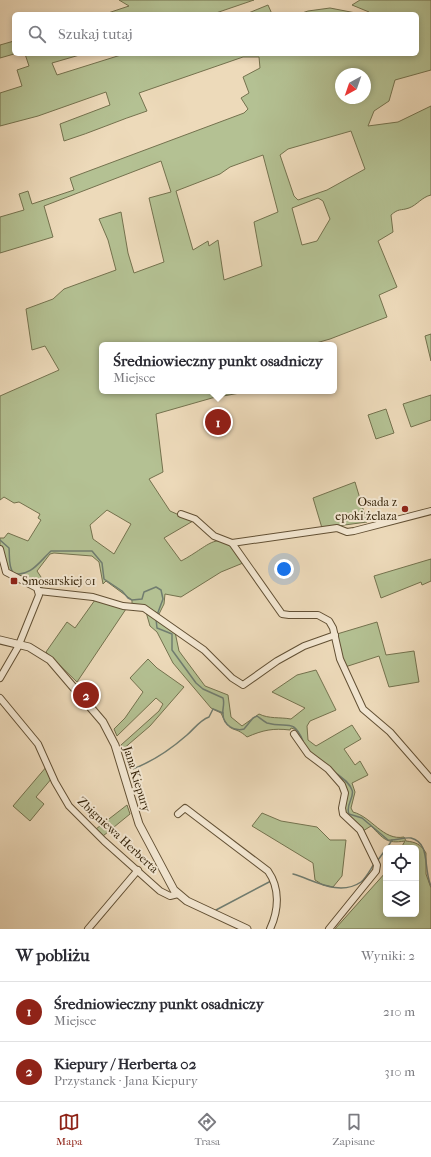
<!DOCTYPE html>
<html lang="pl">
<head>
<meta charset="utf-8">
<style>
  :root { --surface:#fff; --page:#f7f7f7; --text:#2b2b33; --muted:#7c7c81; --line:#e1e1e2; --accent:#8f2418 }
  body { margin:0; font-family:"IM FELL French Canon",serif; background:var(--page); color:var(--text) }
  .controls { position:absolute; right:12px; bottom:12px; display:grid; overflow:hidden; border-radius:6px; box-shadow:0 2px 6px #0003 }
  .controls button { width:36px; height:36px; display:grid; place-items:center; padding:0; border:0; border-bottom:1px solid var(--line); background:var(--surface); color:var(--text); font:20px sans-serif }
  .compass { position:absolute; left:335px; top:68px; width:36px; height:36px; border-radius:50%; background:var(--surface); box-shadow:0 2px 6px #0003; rotate:220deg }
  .you { position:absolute; left:284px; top:569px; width:14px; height:14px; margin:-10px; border:3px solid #fff; border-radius:50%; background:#1a73e8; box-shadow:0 0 0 6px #1a73e833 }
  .badge { display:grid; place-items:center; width:26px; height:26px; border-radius:50%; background:var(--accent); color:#fff; font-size:13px; font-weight:700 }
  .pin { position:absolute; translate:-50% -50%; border:2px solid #fff; box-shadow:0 1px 4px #0006 }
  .popup { position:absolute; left:99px; top:342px; width:238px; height:52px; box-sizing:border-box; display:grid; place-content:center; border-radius:6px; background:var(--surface); filter:drop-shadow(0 1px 3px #0005); font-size:13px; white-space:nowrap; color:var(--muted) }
  .popup b { font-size:15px; color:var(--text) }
  .popup::after { content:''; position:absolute; left:50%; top:100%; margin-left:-8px; border:8px solid transparent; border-top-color:var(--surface) }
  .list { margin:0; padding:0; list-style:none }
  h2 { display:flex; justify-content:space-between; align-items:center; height:52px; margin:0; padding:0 16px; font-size:17px }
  h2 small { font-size:13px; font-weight:400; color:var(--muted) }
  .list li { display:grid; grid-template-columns:26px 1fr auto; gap:12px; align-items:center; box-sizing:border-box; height:60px; padding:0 16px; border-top:1px solid var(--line) }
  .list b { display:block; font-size:15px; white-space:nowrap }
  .list p { margin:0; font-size:13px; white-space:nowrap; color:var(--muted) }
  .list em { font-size:13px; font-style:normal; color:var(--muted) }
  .icon { flex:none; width:22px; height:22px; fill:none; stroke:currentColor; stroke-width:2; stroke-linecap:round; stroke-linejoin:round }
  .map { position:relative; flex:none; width:431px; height:929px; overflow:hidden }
  .search { position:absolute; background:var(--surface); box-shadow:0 2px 6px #0003; left:12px; right:12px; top:12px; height:44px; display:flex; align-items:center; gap:10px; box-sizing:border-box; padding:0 14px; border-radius:6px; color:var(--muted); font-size:15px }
  .sheet { height:172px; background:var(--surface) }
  nav { display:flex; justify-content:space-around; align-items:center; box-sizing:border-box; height:56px; border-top:1px solid var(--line); background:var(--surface); font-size:11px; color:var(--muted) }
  nav a { display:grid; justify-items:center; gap:2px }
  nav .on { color:var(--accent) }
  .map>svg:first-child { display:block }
  .green { fill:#b4c193; stroke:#74724e; fill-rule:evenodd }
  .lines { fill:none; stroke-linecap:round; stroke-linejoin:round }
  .stream { stroke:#717d70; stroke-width:1.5 }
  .minor-casing { stroke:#625034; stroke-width:8 }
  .tertiary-casing { stroke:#625034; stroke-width:9 }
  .minor { stroke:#f3e7d2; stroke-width:6 }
  .tertiary { stroke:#f3e7d2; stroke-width:7 }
  .poi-dot { fill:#8f2418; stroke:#f3e7d2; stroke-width:1.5 }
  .labels { text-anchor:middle; stroke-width:4; stroke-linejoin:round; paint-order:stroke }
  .poi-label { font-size:12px; fill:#342208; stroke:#f3e7d2; text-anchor:end }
  .street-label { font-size:12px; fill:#342208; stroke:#f3e7d2 }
</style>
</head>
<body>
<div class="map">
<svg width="431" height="929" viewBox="0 0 431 929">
  <rect width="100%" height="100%" fill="#eddaba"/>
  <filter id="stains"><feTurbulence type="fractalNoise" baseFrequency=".005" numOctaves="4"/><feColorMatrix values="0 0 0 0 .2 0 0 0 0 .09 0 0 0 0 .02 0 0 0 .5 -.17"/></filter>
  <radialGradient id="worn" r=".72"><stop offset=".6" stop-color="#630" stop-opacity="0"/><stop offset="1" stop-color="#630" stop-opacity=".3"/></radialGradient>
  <!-- green -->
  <g class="green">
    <path d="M119 0H254L213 14H105L129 6Z"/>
    <path d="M360 0H431V70L395 80 389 101 374 111 368 126 398 122 431 106V195C422 197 417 205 409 208 400 211 399 208 391 215L393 232 378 241 397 287 379 295 387 317 330 339 309 345H102V391H251L212 398 156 414 163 472 149 479 170 511 193 521 164 538 181 561C212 545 220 524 243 563L221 572 181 597 165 594 164 604 159 614 150 609 132 605V600L106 581 103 584 99 562 92 556 54 553 50 554 37 571 41 577 42 588 7 571 0 546V538H4L8 533 28 541 41 520 38 518 40 514 19 502 14 503 4 497 0 500V396L59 370 45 346 32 350 26 309 53 299 64 289 116 270 108 240 99 219 121 212 128 253 134 273 164 262 149 198 171 192 161 161 44 206 53 237 0 253V217L24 210 19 194 28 191 32 204 74 190 70 178 244 113 248 109 241 98 249 93 243 77 260 68 259 57H243L139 93 147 111C119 120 93 132 64 141L60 124 110 105 106 92 38 116 0 126V93L22 86 17 70 29 66 25 54H83L52 63 57 75 124 54H417V14H364L369 12 352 5ZM341 74H365V98H341ZM351 131 365 169 327 190 298 200 294 196 280 155 288 149ZM263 155 278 212 254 222 262 266 224 280 218 240 209 246 208 241 193 250 176 191 220 174 230 167ZM318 198 323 201 330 219 317 241 302 245 292 208ZM107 510 131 524 114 554 93 539 90 525Z"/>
    <path d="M268 5 272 14H246Z"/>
    <path d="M330 8 361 14H299L308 11Z"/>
    <path d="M14 41V54L0 58V45Z"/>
    <path d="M431 334V361L425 336Z"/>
    <path d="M431 395V420L411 427 403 404Z"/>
    <path d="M386 409 394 433 376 439 368 415Z"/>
    <path d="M355 482 367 522 322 528 313 498Z"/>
    <path d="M431 559V581L422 585 421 582 381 598 374 576Z"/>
    <path d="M95 600 126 609 77 682 46 652 67 622 75 628Z"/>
    <path d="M146 612 175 632 179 651 205 686 228 695 231 717 242 726 259 714C269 719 280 717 291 719L305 708 272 692 297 675 316 670 336 710 310 721 307 726 308 740 316 746 352 725 361 739 344 749 355 765 360 761 368 775 352 783 355 792 351 808 353 812C372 817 383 841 404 837L406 841C415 842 421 844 426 853V874L431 888V929H335L386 872V914H416V848H401L405 841C386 844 384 839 371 826L363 831 344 810 345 785 342 779 309 753 297 730 291 728 290 730C273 728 263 730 247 737 233 724 231 736 221 713L211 708 173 663 157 632 150 626Z"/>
    <path d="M377 622 386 655 414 651 419 682 389 687 379 656 345 667 337 634Z"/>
    <path d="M148 659 157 668 184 687 150 726 122 750 121 745 159 711 163 704 156 698 117 736 114 729 125 718 143 692 130 678Z"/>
    <path d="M47 766 52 778 36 797 44 804 30 821 13 806Z"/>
    <path d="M127 805 130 814 103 836 96 829Z"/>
    <path d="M262 813 281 821 317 827 330 840H346L342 876 333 887 323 885 315 880 313 863 252 826Z"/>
  </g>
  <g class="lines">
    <!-- stream -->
    <g class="stream">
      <path d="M0 540 9 548C10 557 8 565 13 573 30 578 40 561 51 551H92L102 563 104 579 122 591 128 598 132 600 142 599 144 592 156 587 161 590 163 599 157 615"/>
      <path d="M156 619 157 628 172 634V650L196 683 203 689 223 698C225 704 222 709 223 714 223 725 235 732 244 729L253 718 257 716C260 718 263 721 267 723 287 729 293 717 303 741"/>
      <path d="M130 770C150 763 171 749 187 735 194 729 200 720 209 717L213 709 223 713"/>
      <path d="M332 770C339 776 349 781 352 790 355 797 345 805 349 814L362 818 388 840C396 841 403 837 411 838 431 843 423 869 431 886"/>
      <path d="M387 848 392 840"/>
      <path d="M378 860 386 849"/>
      <path d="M293 874C314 880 339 897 361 882 366 878 370 870 374 864"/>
      <path d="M216 910 271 881"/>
    </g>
    <!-- minor casing -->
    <g class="minor-casing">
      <g id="minor">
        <path d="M181 514 195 519 214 536 232 543 282 614 289 615H318L329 621 333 628 340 659 363 709 390 732 431 779"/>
        <path d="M232 543 337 528 347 532 354 531 431 511"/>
        <path d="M0 549 6 572 37 588 39 595 18 647 0 678"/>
        <path d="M39 591 93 597 123 606 144 608 204 650 232 678 243 685 277 661 304 646 335 635"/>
        <path d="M0 698 38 744 55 782 69 806 104 841 160 891 170 896 178 894"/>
        <path d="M294 734 308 754 328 769 342 785 345 793 342 808 343 814 360 830 377 865 376 871 329 929"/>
        <path d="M178 814 185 808 268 871C280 888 279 910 270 929"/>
        <path d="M88 929 138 870"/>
      </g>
    </g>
    <!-- tertiary casing -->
    <g class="tertiary-casing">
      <path id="tertiary" d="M0 640 29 647 50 660 103 722 115 745 139 824 174 890 187 901 247 929"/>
    </g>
    <!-- minor -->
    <use href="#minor" class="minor"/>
    <!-- tertiary -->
    <use href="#tertiary" class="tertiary"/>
  </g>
  <!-- markers -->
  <g class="poi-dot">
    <circle cx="405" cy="509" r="4"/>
    <rect x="10" y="577" width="8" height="8" rx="2"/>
  </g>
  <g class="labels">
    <!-- poi labels -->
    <g class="poi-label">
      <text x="397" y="506">Osada z<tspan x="397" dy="14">epoki żelaza</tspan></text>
      <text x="22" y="585" text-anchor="start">Smosarskiej 01</text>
    </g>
    <!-- street labels -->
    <g class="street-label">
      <text transform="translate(137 779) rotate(73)" y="4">Jana Kiepury</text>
      <text transform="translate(118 835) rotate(43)" y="4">Zbigniewa Herberta</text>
    </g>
  </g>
  <rect width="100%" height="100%" filter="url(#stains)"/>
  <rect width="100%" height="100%" fill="url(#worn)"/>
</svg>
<div class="controls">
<button><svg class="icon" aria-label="locate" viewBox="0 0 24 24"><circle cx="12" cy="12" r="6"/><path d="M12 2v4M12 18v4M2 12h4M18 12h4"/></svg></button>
<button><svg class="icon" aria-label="layers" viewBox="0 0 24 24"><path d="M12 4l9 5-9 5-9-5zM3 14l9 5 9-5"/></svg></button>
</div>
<svg class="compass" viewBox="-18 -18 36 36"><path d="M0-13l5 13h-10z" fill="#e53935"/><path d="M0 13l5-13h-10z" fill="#7c7c81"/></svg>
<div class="you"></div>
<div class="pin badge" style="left:218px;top:422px">1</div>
<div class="popup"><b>Średniowieczny punkt osadniczy</b>Miejsce</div>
<div class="pin badge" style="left:86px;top:695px">2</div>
<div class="search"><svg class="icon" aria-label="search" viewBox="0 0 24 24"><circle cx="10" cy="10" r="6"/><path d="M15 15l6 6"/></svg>Szukaj tutaj</div>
</div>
<section class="sheet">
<h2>W pobliżu<small>Wyniki: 2</small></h2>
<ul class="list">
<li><span class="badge">1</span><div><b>Średniowieczny punkt osadniczy</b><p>Miejsce</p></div><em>210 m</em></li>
<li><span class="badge">2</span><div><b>Kiepury / Herberta 02</b><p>Przystanek · Jana Kiepury</p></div><em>310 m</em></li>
</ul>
</section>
<nav>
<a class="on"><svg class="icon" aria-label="map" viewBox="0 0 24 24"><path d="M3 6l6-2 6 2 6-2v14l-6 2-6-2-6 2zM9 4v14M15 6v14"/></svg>Mapa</a>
<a><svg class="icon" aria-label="directions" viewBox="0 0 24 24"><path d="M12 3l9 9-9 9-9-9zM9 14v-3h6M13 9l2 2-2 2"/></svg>Trasa</a>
<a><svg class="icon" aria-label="saved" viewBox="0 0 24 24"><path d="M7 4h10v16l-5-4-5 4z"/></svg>Zapisane</a>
</nav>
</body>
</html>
